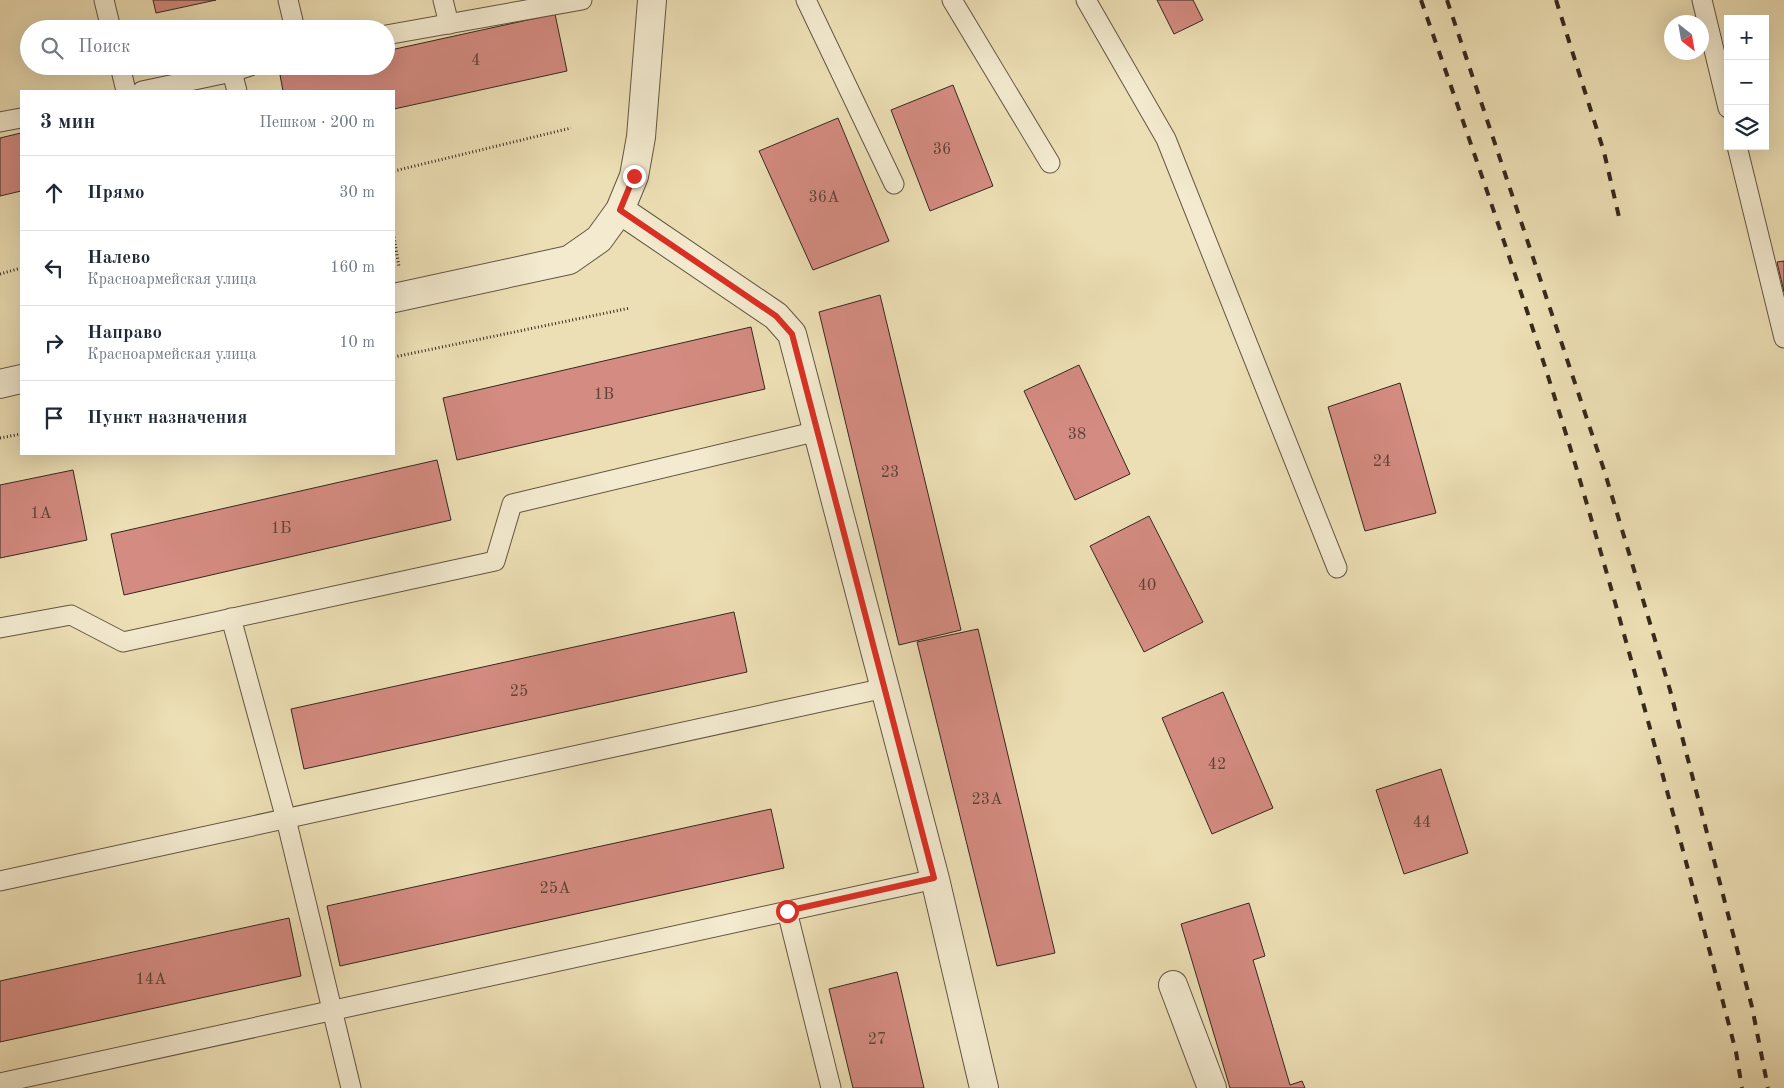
<!DOCTYPE html>
<html lang="ru">
<head>
<meta charset="utf-8">
<style>
  :root { --surface:#fff; --page:#f6f6f7; --text:#1f2937; --muted:#747a83; --line:#e0e1e3 }
  body { margin:0; font-family:"Old Standard TT",serif; background:var(--page); color:var(--text) }
  .controls { position:absolute; right:15px; top:15px; display:grid; overflow:hidden; border-radius:0px; box-shadow:0 5px 20px #0002 }
  .controls button { width:45px; height:45px; display:grid; place-items:center; padding:0; border:0; border-bottom:1px solid var(--line); background:var(--surface); color:var(--text); font:25px sans-serif }
  .compass { position:absolute; left:1664px; top:15px; width:45px; height:45px; border-radius:50%; background:var(--surface); box-shadow:0 5px 20px #0002; rotate:149deg }
  .stop { position:absolute; width:15px; height:15px; margin:-11px; border:4px solid #d93025; border-radius:50%; background:#fff }
  .stop.end { background:#d93025; border-color:#fff; box-shadow:0 1px 5px #0008 }
  .list { margin:0; padding:0; list-style:none }
  h2 { display:flex; justify-content:space-between; align-items:center; height:65px; margin:0; padding:0 20px; font-size:21px }
  h2 small { font-size:16px; font-weight:400; color:var(--muted) }
  .list li { display:grid; grid-template-columns:32px 1fr auto; gap:15px; align-items:center; box-sizing:border-box; height:75px; padding:0 20px; border-top:1px solid var(--line) }
  .list b { display:block; font-size:19px; white-space:nowrap }
  .list p { margin:0; font-size:16px; white-space:nowrap; color:var(--muted) }
  .list em { font-size:16px; font-style:normal; color:var(--muted) }
  .icon { flex:none; width:28px; height:28px; fill:none; stroke:currentColor; stroke-width:2; stroke-linecap:round; stroke-linejoin:round }
  .map { position:relative; flex:none; width:1784px; height:1088px; overflow:hidden }
  .search { position:absolute; background:var(--surface); box-shadow:0 5px 20px #0002; left:20px; top:20px; width:375px; height:55px; display:flex; align-items:center; gap:12px; box-sizing:border-box; padding:0 18px; border-radius:28px; color:var(--muted); font-size:19px }
  .panel { position:absolute; background:var(--surface); box-shadow:0 5px 20px #0002; left:20px; top:90px; width:375px; height:365px; border-radius:0px }
  .map>svg:first-child { display:block }
  .building { fill:#d48b81; stroke:#35291d }
  .lines { fill:none; stroke-linecap:round; stroke-linejoin:round }
  .service-casing { stroke:#635643; stroke-width:21 }
  .minor-casing { stroke:#635643; stroke-width:30 }
  .tertiary-casing { stroke:#635643; stroke-width:30 }
  .path { stroke:#35291d; stroke-width:3; stroke-dasharray:1 2.5; stroke-linecap:butt }
  .service { stroke:#f3eacf; stroke-width:19 }
  .minor { stroke:#f3eacf; stroke-width:28 }
  .tertiary { stroke:#f3eacf; stroke-width:28 }
  .rail { stroke:#35291d; stroke-width:4; stroke-dasharray:9 9; stroke-linecap:butt }
  .route { stroke:#d93025; stroke-width:6 }
  .labels { text-anchor:middle; stroke-width:5; stroke-linejoin:round; paint-order:stroke }
  .number-label { font-size:16px; fill:#5d4236 }
</style>
</head>
<body>
<div class="map">
<svg width="1784" height="1088" viewBox="0 0 1784 1088">
  <rect width="100%" height="100%" fill="#eddfb5"/>
  <filter id="stains"><feTurbulence type="fractalNoise" baseFrequency=".004" numOctaves="4"/><feColorMatrix values="0 0 0 0 .2 0 0 0 0 .09 0 0 0 0 .02 0 0 0 .5 -.17"/></filter>
  <radialGradient id="worn" r=".72"><stop offset=".6" stop-color="#630" stop-opacity="0"/><stop offset="1" stop-color="#630" stop-opacity=".3"/></radialGradient>
  <!-- building -->
  <g class="building">
    <path d="M153 0H216L156 13Z"/>
    <path d="M1157 0H1193L1203 20 1174 34Z"/>
    <path d="M555 14 567 71 394 109V91H283L280 75 318 66H386V51Z"/>
    <path d="M953 85 993 186 930 211 891 110Z"/>
    <path d="M838 118 889 241 813 270 759 151Z"/>
    <path d="M21 133V191L0 196V138Z"/>
    <path d="M1784 261V292L1777 262Z"/>
    <path d="M880 295 961 630 899 645 819 312Z"/>
    <path d="M751 327 765 389 457 460 443 398Z"/>
    <path d="M1079 365 1130 474 1075 500 1024 391Z"/>
    <path d="M1400 383 1436 513 1365 531 1328 407Z"/>
    <path d="M437 460 451 520 124 595 111 534Z"/>
    <path d="M73 470 87 540 0 558V485Z"/>
    <path d="M1149 516 1203 622 1144 652 1090 546Z"/>
    <path d="M734 612 747 672 304 769 291 709Z"/>
    <path d="M978 629 1055 953 997 966 917 642Z"/>
    <path d="M1223 692 1273 808 1212 834 1162 718Z"/>
    <path d="M1441 769 1468 853 1404 874 1376 790Z"/>
    <path d="M771 809 784 868 340 966 327 906Z"/>
    <path d="M1249 903 1265 956 1253 960 1290 1085 1302 1081 1305 1088H1230L1181 924Z"/>
    <path d="M289 918 301 976 0 1042V981Z"/>
    <path d="M897 972 924 1088H853L829 989Z"/>
  </g>
  <g class="lines">
    <!-- service casing -->
    <g class="service-casing">
      <g id="service">
        <path d="M104 0 111 29"/>
        <path d="M288 0 295 29"/>
        <path d="M443 0 449 24"/>
        <path d="M806 0 894 184"/>
        <path d="M952 0 1050 163"/>
        <path d="M1086 0 1166 139 1337 568"/>
        <path d="M1702 0 1728 108"/>
        <path d="M386 35 582 0"/>
        <path d="M120 66 126 91"/>
        <path d="M232 72 237 91"/>
        <path d="M142 91 232 72 250 66"/>
        <path d="M0 122 21 118"/>
        <path d="M1737 146 1784 338"/>
        <path d="M231 618 286 819 351 1088"/>
        <path d="M0 628 71 615 123 642 495 561 512 504 818 431"/>
        <path d="M0 881 885 688"/>
        <path d="M787 911 831 1088"/>
        <path d="M0 1083 935 879"/>
      </g>
    </g>
    <!-- minor casing -->
    <g class="minor-casing">
      <g id="minor">
        <path d="M620 210 776 316 792 334 935 879 984 1088"/>
        <path d="M1173 985 1212 1088"/>
      </g>
    </g>
    <!-- tertiary casing -->
    <g class="tertiary-casing">
      <g id="tertiary">
        <path d="M394 298 569 260 599 239 620 210 634 176 641 137 652 0"/>
        <path d="M0 384 21 379"/>
      </g>
    </g>
    <!-- path -->
    <g class="path">
      <path d="M394 171 571 128"/>
      <path d="M394 237 399 267"/>
      <path d="M0 274 21 268"/>
      <path d="M394 357 630 308"/>
      <path d="M0 438 21 434"/>
    </g>
    <!-- service -->
    <use href="#service" class="service"/>
    <!-- minor -->
    <use href="#minor" class="minor"/>
    <!-- tertiary -->
    <use href="#tertiary" class="tertiary"/>
    <!-- rail -->
    <g class="rail">
      <path d="M1421 0C1476 158 1531 316 1579 477 1635 668 1686 860 1736 1052L1742 1088"/>
      <path d="M1447 0 1605 473 1670 690 1752 1007 1768 1088"/>
      <path d="M1556 0 1604 152 1619 217"/>
    </g>
  </g>
  <g class="lines">
    <!-- route -->
    <path class="route" d="M634 176 620 210 776 316 792 334 934 878 787 911"/>
  </g>
  <g class="labels">
    <!-- number labels -->
    <g class="number-label">
      <text x="476" y="65">4</text>
      <text x="942" y="154">36</text>
      <text x="824" y="202">36А</text>
      <text x="604" y="399">1В</text>
      <text x="1077" y="439">38</text>
      <text x="1382" y="466">24</text>
      <text x="890" y="477">23</text>
      <text x="41" y="518">1А</text>
      <text x="281" y="533">1Б</text>
      <text x="1147" y="590">40</text>
      <text x="519" y="696">25</text>
      <text x="1217" y="769">42</text>
      <text x="987" y="804">23А</text>
      <text x="1422" y="827">44</text>
      <text x="555" y="893">25А</text>
      <text x="151" y="984">14А</text>
      <text x="877" y="1044">27</text>
    </g>
  </g>
  <rect width="100%" height="100%" filter="url(#stains)"/>
  <rect width="100%" height="100%" fill="url(#worn)"/>
</svg>
<div class="controls">
<button>+</button>
<button>−</button>
<button><svg class="icon" aria-label="layers" viewBox="0 0 24 24"><path d="M12 4l9 5-9 5-9-5zM3 14l9 5 9-5"/></svg></button>
</div>
<svg class="compass" viewBox="-18 -18 36 36"><path d="M0-13l5 13h-10z" fill="#e53935"/><path d="M0 13l5-13h-10z" fill="#747a83"/></svg>
<div class="stop" style="left:787px;top:911px"></div>
<div class="stop end" style="left:634px;top:176px"></div>
<div class="search"><svg class="icon" aria-label="search" viewBox="0 0 24 24"><circle cx="10" cy="10" r="6"/><path d="M15 15l6 6"/></svg>Поиск</div>
<section class="panel">
<h2>3 мин<small>Пешком · 200 m</small></h2>
<ul class="list">
<li><svg class="icon" aria-label="ahead" viewBox="0 0 24 24"><path d="M12 20V5M6 11l6-6 6 6"/></svg><div><b>Прямо</b></div><em>30 m</em></li>
<li><svg class="icon" aria-label="left" viewBox="0 0 24 24"><path d="M17 20v-9H6M10 6l-5 5 5 5"/></svg><div><b>Налево</b><p>Красноармейская улица</p></div><em>160 m</em></li>
<li><svg class="icon" aria-label="right" viewBox="0 0 24 24"><path d="M7 20v-9h11M14 6l5 5-5 5"/></svg><div><b>Направо</b><p>Красноармейская улица</p></div><em>10 m</em></li>
<li><svg class="icon" aria-label="arrive" viewBox="0 0 24 24"><path d="M6 21V4h12l-3 4 3 4H6"/></svg><div><b>Пункт назначения</b></div></li>
</ul>
</section>
</div>
</body>
</html>
